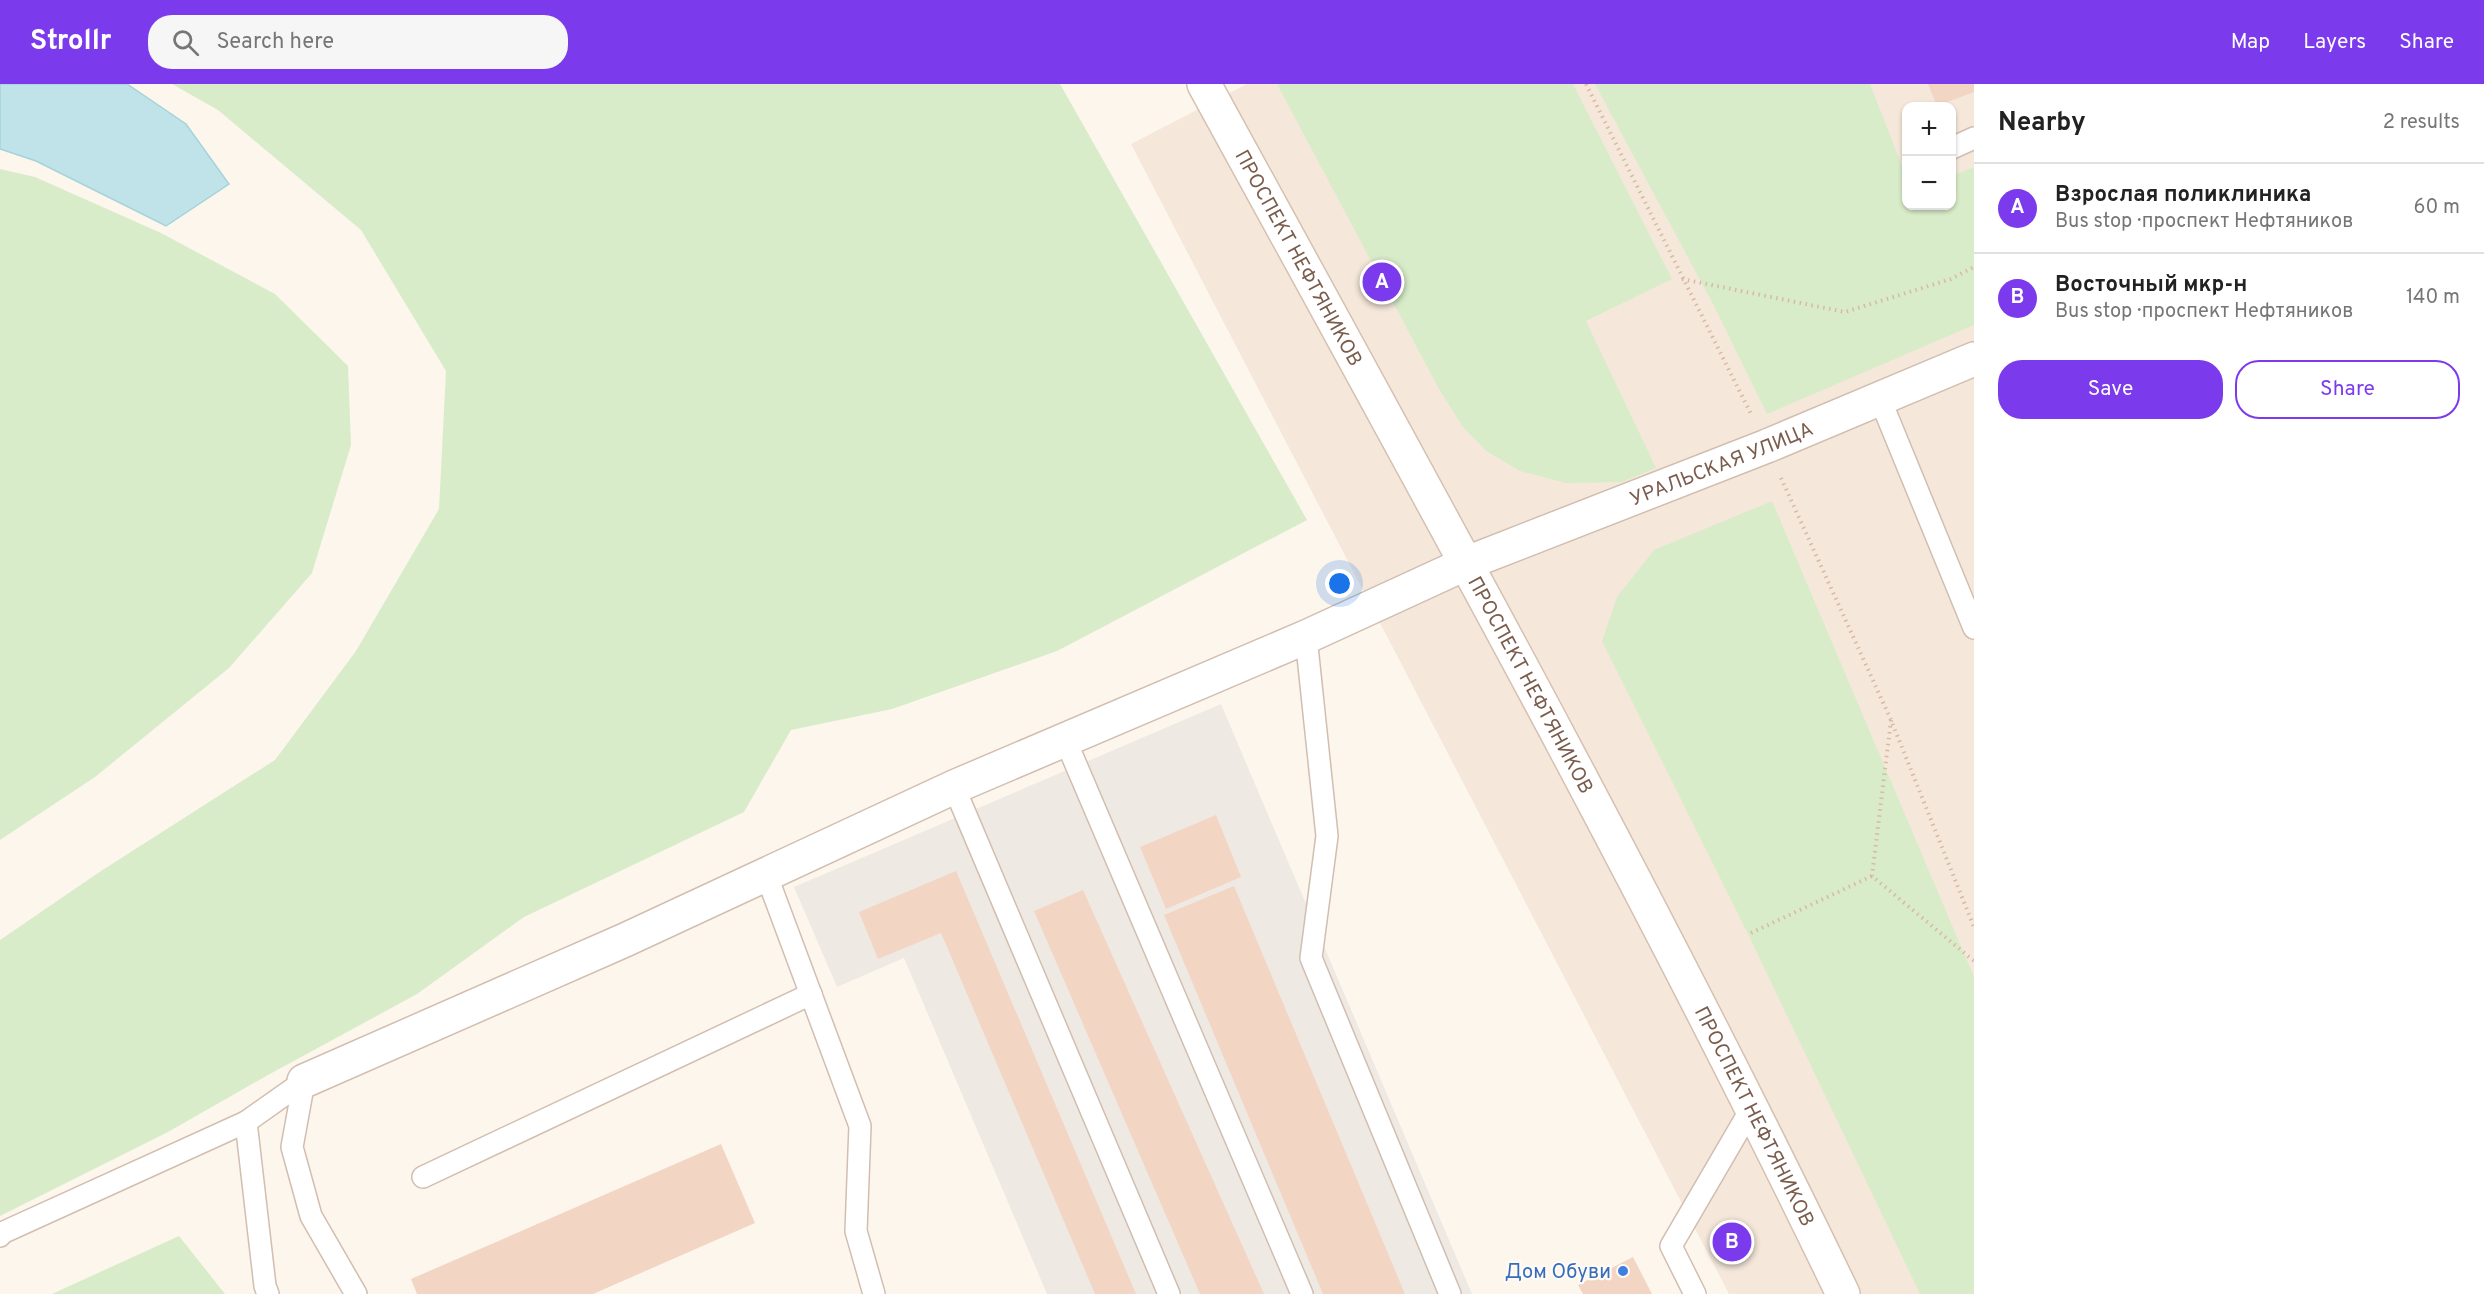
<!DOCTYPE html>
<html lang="en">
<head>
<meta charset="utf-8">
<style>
  :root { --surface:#fff; --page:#f6f6f6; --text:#222; --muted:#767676; --line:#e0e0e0; --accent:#7c3aed }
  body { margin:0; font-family:Overpass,sans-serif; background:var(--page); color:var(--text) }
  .controls { position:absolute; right:18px; top:18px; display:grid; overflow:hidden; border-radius:12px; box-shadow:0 2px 4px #0004 }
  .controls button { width:54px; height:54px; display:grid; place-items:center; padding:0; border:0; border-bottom:2px solid var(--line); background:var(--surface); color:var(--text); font:30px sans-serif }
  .you { position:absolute; left:1340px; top:500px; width:21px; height:21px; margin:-15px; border:4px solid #fff; border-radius:50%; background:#1a73e8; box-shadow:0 0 0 9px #1a73e833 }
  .badge { display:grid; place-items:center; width:39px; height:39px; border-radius:50%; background:var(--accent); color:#fff; font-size:20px; font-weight:700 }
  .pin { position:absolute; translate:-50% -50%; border:3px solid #fff; box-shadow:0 2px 6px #0006 }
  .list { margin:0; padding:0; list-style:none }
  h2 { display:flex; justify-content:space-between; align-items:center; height:78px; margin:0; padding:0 24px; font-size:26px }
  h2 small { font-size:20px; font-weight:400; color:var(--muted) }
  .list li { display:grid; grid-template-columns:39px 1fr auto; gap:18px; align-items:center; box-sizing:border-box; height:90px; padding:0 24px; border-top:2px solid var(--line) }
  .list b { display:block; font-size:22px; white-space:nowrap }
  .list p { margin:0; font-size:20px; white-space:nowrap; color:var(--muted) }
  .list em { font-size:20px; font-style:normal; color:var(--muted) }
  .actions { display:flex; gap:12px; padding:18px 24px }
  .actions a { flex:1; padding:14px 0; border:2px solid var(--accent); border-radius:24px; text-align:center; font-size:21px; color:var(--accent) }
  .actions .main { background:var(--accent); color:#fff }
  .icon { flex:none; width:33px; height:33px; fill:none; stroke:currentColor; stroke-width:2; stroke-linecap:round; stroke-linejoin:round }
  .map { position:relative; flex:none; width:1974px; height:1210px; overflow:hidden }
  header { display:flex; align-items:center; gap:36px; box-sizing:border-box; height:84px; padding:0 30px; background:var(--accent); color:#fff }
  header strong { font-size:28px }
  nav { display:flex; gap:33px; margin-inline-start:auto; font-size:21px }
  .search { width:420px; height:54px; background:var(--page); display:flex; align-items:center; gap:15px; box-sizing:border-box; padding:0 21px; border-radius:24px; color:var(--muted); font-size:22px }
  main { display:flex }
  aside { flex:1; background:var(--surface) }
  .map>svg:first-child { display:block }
  .residential { fill:#f5e8da; fill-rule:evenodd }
  .industrial { fill:#efe9e4 }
  .green { fill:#d8ecc9 }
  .water { fill:#bfe3e8; stroke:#a5d3da; stroke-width:1.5 }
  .building { fill:#f3d5c3 }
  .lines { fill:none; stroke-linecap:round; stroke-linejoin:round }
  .service-casing { stroke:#d1beb0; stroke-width:24 }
  .minor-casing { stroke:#d1beb0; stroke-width:36 }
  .tertiary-casing { stroke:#d1beb0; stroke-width:36 }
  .secondary-casing { stroke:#d6c0b0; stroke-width:36 }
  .path { stroke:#d9b8a5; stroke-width:4; stroke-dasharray:1.5 4.5; stroke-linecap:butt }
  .service { stroke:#fff; stroke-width:21 }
  .minor { stroke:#fff; stroke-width:33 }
  .tertiary { stroke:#fff; stroke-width:33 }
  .secondary { stroke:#fff; stroke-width:33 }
  .shop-dot { fill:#3f7fe0; stroke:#fffaf3; stroke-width:2 }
  .labels { text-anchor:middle; stroke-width:4.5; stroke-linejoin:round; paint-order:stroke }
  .street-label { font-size:20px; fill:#7a5c4d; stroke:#fffaf3 }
  .shop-label { font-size:20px; fill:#366cbe; stroke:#fffaf3; text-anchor:end }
</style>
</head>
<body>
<header>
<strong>Strollr</strong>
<div class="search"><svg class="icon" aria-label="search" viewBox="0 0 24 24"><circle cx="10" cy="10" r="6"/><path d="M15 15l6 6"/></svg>Search here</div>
<nav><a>Map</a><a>Layers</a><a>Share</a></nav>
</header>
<main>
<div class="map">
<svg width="1974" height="1210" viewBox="0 0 1974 1210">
  <rect width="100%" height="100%" fill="#fdf6ec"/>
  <!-- residential -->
  <path class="residential" d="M1247 0H1974V1210H1729L1131 60ZM1906 22H1952V122H1906Z"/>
  <!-- industrial -->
  <path class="industrial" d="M1221 620 1472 1210H1047L904 874 837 903 794 803Z"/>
  <!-- green -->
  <g class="green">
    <path d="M172 0H1060L1307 436 1057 567 892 625 791 646 744 728 524 833 417 910 268 991 168 1048 0 1132V856L101 787 275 676 356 567 439 425 446 287 361 146 218 26Z"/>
    <path d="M1277 0H1573L1672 195 1586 237 1656 384 1622 398 1566 399 1520 387 1486 367 1463 343 1439 305Z"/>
    <path d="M1595 0H1870L1906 92V122H1952V92L1974 83V241L1767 330 1714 222Z"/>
    <path d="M0 85 35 93 161 149 275 210 348 282 351 361 312 489 229 584 95 693 0 756Z"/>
    <path d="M1772 417 1974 893V1210H1920L1747 848 1602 557 1617 513 1654 466Z"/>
    <path d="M179 1152 225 1210H52Z"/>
  </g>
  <!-- water -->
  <path class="water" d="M0 0H127L186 40 229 100 166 142 36 77 0 65Z"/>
  <!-- building -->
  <g class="building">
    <path d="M1928 0H1974V8L1937 22Z"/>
    <path d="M1216 731 1241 793 1166 825 1140 763Z"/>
    <path d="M956 787 1136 1210H1095L941 849 878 875 859 828Z"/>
    <path d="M1234 802 1405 1210H1323L1164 831Z"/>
    <path d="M1083 806 1264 1210H1200L1034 827Z"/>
    <path d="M721 1060 755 1139 593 1210H417L411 1195Z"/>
    <path d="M1633 1173 1652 1210H1583L1578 1201Z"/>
  </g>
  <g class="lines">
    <!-- service casing -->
    <g class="service-casing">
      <g id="service">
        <path d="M1952 64 1974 54"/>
        <path d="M1880 315 1974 544"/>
        <path d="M1306 553 1327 752 1311 874 1450 1210"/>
        <path d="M1065 655 1302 1210"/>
        <path d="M954 703 1169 1210"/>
        <path d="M766 790 860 1042 856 1147 874 1210"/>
        <path d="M304 997 292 1063 311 1132 356 1210"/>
        <path d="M246 1038 265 1202 268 1210"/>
        <path d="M423 1093 811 910"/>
        <path d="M0 1152 2 1149 246 1038 304 997"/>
        <path d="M1695 1210 1671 1162 1751 1025"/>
      </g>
    </g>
    <!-- minor casing -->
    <g class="minor-casing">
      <path id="minor" d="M304 997 625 856 954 703 1306 553 1467 479"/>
    </g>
    <!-- tertiary casing -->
    <g class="tertiary-casing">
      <g id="tertiary">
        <path id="s1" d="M1467 479 1767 362 1974 275"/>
      </g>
    </g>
    <!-- secondary casing -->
    <g class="secondary-casing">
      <g id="secondary">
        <path id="s2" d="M1204 0C1423 400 1645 799 1843 1210"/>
      </g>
    </g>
    <!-- path -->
    <g class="path">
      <path d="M1586 0 1751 330"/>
      <path d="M1682 195 1845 228 1951 195 1974 183"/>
      <path d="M1781 394 1891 636 1974 843"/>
      <path d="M1891 636 1872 792 1974 877"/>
      <path d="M1751 849 1872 792"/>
    </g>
    <!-- service -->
    <use href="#service" class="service"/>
    <!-- minor -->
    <use href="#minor" class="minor"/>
    <!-- tertiary -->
    <use href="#tertiary" class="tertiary"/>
    <!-- secondary -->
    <use href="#secondary" class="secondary"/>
  </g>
  <!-- markers -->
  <circle class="shop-dot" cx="1623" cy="1187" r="6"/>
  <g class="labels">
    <!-- street labels -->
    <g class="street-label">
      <text dy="7" stroke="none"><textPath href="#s2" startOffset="198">ПРОСПЕКТ НЕФТЯНИКОВ</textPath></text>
      <text dy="7" stroke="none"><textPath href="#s1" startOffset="273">УРАЛЬСКАЯ УЛИЦА</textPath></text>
      <text dy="7" stroke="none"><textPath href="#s2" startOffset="684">ПРОСПЕКТ НЕФТЯНИКОВ</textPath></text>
      <text dy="7" stroke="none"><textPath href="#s2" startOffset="1170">ПРОСПЕКТ НЕФТЯНИКОВ</textPath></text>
    </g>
    <!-- shop labels -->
    <g class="shop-label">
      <text x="1611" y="1194">Дом Обуви</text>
    </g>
  </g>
</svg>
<div class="controls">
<button>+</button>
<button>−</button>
</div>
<div class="you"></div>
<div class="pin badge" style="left:1382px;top:198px">A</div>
<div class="pin badge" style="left:1732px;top:1158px">B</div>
</div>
<aside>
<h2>Nearby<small>2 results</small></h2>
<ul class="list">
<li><span class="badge">A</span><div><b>Взрослая поликлиника</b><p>Bus stop · проспект Нефтяников</p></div><em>60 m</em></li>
<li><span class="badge">B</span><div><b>Восточный мкр-н</b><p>Bus stop · проспект Нефтяников</p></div><em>140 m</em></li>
</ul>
<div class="actions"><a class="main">Save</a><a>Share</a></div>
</aside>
</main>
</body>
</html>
